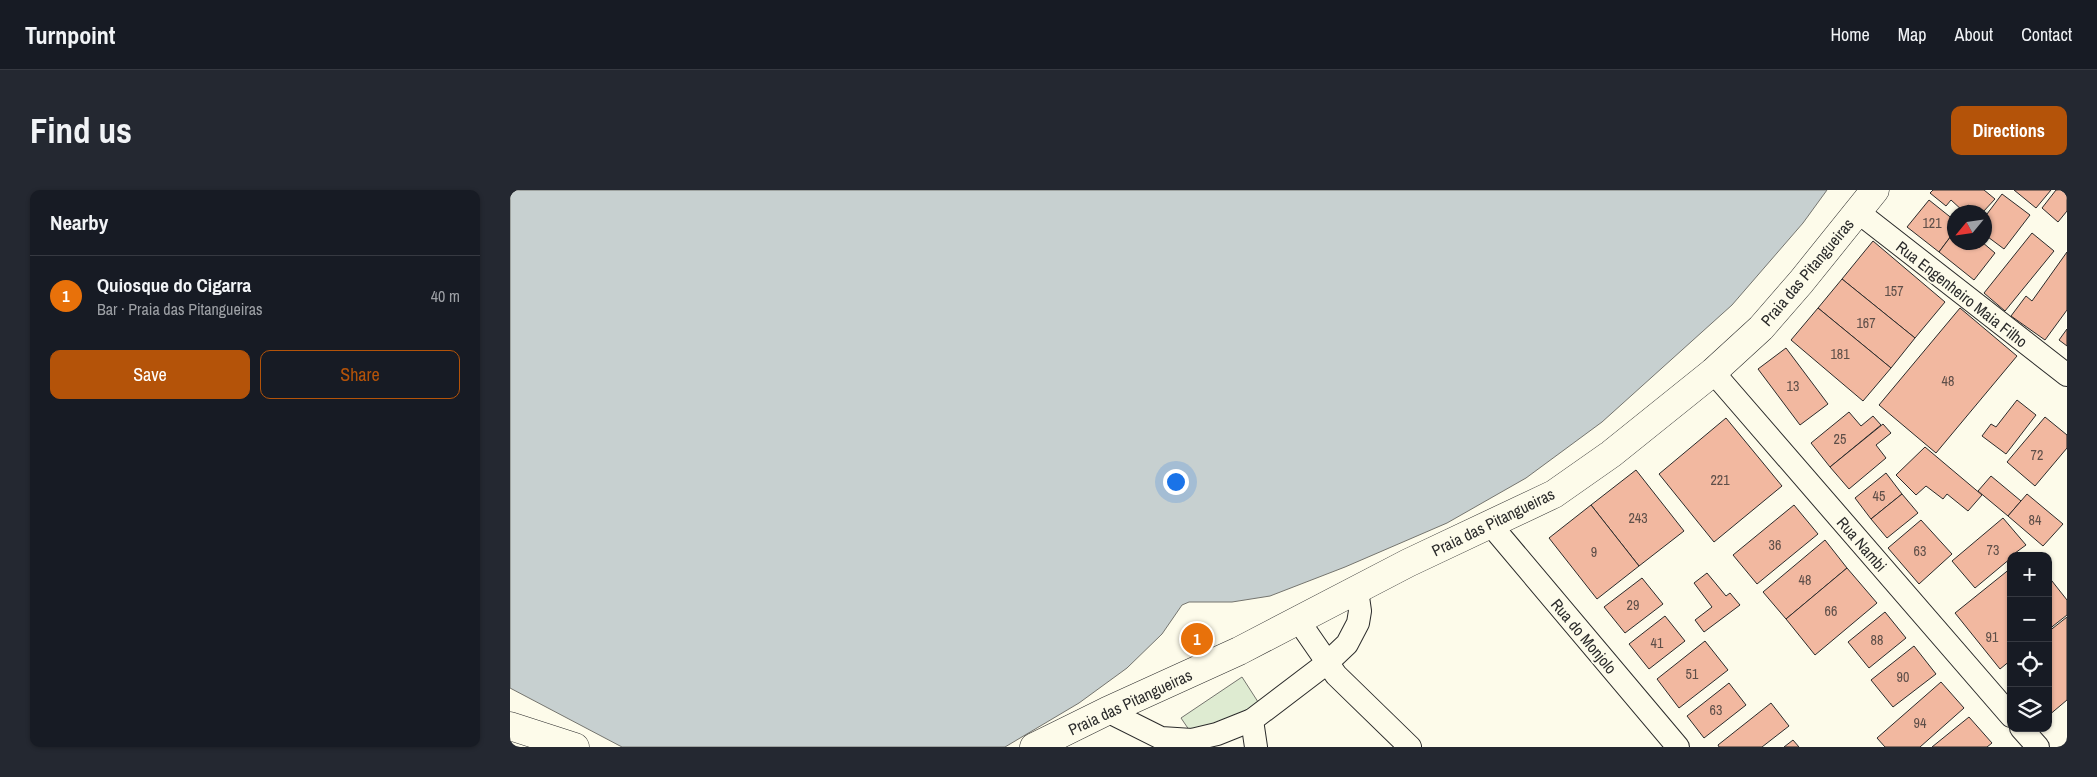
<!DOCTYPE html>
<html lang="en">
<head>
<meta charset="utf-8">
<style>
  :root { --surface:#171b24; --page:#242831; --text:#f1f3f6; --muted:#9ea1a6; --line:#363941; --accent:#b45309 }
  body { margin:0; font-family:"Archivo Narrow",sans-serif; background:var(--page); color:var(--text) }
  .controls { position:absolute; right:15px; bottom:15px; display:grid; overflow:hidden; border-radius:10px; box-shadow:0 1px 4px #0004 }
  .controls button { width:45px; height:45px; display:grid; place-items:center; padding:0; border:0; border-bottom:1px solid var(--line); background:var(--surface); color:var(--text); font:25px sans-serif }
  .compass { position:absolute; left:1437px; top:15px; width:45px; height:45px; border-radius:50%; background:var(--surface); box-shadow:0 1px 4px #0004; rotate:241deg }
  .you { position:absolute; left:665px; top:291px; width:18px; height:18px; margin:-12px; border:4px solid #fff; border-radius:50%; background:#1a73e8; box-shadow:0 0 0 8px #1a73e833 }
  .badge { display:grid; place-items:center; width:32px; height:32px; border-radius:50%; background:var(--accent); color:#fff; font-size:16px; font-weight:700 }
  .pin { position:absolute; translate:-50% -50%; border:2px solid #fff; box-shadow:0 1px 5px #0006 }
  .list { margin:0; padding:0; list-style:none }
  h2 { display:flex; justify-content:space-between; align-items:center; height:65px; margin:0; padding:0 20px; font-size:21px }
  h2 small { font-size:16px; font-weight:400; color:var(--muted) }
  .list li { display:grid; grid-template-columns:32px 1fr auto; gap:15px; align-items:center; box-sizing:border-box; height:80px; padding:0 20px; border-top:1px solid var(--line) }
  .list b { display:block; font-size:19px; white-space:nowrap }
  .list p { margin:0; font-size:16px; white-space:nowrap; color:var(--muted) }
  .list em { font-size:16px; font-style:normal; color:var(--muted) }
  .actions { display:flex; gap:10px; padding:15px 20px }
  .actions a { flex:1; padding:11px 0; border:1px solid var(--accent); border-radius:10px; text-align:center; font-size:18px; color:var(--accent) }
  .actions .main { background:var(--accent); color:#fff }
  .icon { flex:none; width:28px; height:28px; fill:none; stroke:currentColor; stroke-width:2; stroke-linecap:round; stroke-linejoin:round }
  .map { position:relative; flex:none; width:1557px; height:557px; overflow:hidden; border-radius:10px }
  header { display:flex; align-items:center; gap:30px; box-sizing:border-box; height:70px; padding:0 25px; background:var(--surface); border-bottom:1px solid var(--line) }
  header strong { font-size:24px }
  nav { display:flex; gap:28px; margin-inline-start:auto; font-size:18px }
  .intro { display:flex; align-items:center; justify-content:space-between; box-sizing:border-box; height:120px; padding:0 30px }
  h1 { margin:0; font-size:35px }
  .button { padding:12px 22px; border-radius:10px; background:var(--accent); color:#fff; font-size:18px; font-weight:700 }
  main { display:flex; gap:30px; padding:0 30px }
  aside { flex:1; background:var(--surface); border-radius:10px; box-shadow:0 1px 4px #0004 }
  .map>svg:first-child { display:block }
  .green { fill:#deebd1; stroke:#74746e }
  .water { fill:#c7d0d0; stroke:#74746e }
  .building { fill:#f2b8a0; stroke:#2b2b2b }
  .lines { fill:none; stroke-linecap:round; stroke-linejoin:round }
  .minor-casing { stroke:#2b2b2b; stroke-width:24 }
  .secondary-casing { stroke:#2b2b2b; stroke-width:29 }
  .minor { stroke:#fdfbea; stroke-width:22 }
  .secondary { stroke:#fdfbea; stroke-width:28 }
  .labels { text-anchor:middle; stroke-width:4; stroke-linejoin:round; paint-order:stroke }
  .number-label { font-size:14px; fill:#5d4e48 }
  .street-label { font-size:16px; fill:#2b2b2b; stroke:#fdfbea }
</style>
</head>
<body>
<header>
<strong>Turnpoint</strong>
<nav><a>Home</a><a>Map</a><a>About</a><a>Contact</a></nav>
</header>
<div class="intro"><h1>Find us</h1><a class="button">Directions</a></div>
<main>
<aside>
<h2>Nearby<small></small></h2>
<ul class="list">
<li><span class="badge" style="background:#e8710a">1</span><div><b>Quiosque do Cigarra</b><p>Bar · Praia das Pitangueiras</p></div><em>40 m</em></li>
</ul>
<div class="actions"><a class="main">Save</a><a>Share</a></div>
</aside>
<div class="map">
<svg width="1557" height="557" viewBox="0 0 1557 557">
  <rect width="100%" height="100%" fill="#fdfbea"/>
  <!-- green -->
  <path class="green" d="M732 487 750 515 690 556 671 528Z"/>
  <!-- water -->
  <path class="water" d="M0 0H1317L1293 33 1222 115 1092 232 1016 288 937 333 835 377 760 406 722 412H679L672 415 652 444 617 478 569 513 495 557H112L0 498Z"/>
  <!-- building -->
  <g class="building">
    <path d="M1423 0H1474L1485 9 1473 22H1468L1458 15 1453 21 1441 10 1436 16 1420 3Z"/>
    <path d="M1504 0H1541L1526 18Z"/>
    <path d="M1546 0H1557V21L1548 32 1532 18Z"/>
    <path d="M1492 4 1520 25 1494 59 1474 44V28Z"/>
    <path d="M1419 10 1444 30V42L1429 62 1397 37Z"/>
    <path d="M1444 42V52H1472L1485 63 1464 90 1429 62Z"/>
    <path d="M1522 43 1544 61 1495 121 1474 103Z"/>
    <path d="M1363 51 1435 112 1405 148 1332 89Z"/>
    <path d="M1557 62V120L1535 150 1501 126 1516 106 1522 111Z"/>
    <path d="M1332 89 1405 148 1381 178 1308 118Z"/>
    <path d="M1308 118 1381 178 1353 211 1281 150Z"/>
    <path d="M1450 118 1507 166 1426 263 1369 215Z"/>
    <path d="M1557 139V156L1549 150Z"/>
    <path d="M1276 158 1318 214 1290 235 1248 179Z"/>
    <path d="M1507 210 1526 225 1496 264 1472 246 1481 234 1486 237Z"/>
    <path d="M1339 222 1351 236 1363 226 1371 235 1320 277 1301 253Z"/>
    <path d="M1535 227 1557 245V258L1525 296 1497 272Z"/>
    <path d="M1216 228 1272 296 1204 352 1149 284Z"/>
    <path d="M1373 234 1381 243 1366 255 1376 268 1339 299 1320 277Z"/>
    <path d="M1415 257 1472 305 1458 321 1437 304 1433 309 1416 296 1406 305 1386 285Z"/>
    <path d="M1126 280 1174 341 1129 376 1081 315Z"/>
    <path d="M1376 283 1392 304 1361 329 1345 308Z"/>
    <path d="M1481 286 1511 311 1498 326 1468 301Z"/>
    <path d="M1392 304 1408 323 1377 348 1361 329Z"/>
    <path d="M1517 304 1553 334 1533 356 1498 326Z"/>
    <path d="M1081 315 1129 376 1087 409 1039 348Z"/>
    <path d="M1284 315 1308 344 1247 394 1223 365Z"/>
    <path d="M1493 328 1516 355 1501 366V368L1465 398 1442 371Z"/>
    <path d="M1411 330 1442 364 1409 394 1378 358Z"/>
    <path d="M1315 350 1337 378 1276 429 1253 402Z"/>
    <path d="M1337 378 1367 413 1305 465 1276 429Z"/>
    <path d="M1501 378V470L1490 479 1445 423Z"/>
    <path d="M1197 383 1216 406 1220 403 1230 415 1194 442 1185 430 1202 417 1184 393Z"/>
    <path d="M1538 386 1557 410V425L1538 440Z"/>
    <path d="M1132 388 1153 414 1115 443 1094 417Z"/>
    <path d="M1375 422 1396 448 1359 478 1338 452Z"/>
    <path d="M1155 426 1175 451 1139 479 1119 454Z"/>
    <path d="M1557 427V510L1538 526V442Z"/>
    <path d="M1195 451 1218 480 1169 518 1147 489Z"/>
    <path d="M1404 456 1426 484 1383 517 1361 490Z"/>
    <path d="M1431 492 1454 518 1410 557H1375L1367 548Z"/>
    <path d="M1219 493 1236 515 1194 548 1177 526Z"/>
    <path d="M1261 513 1279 536 1252 557H1209L1208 555Z"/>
    <path d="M1459 527 1482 553 1477 557H1422Z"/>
    <path d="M1283 550 1289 557H1274Z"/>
  </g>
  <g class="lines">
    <!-- minor casing -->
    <g class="minor-casing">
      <g id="minor">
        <path d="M1348 22 1557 185"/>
        <path d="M1203 182 1501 526"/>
        <path d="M980 334 1168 557"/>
        <path d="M788 430 826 485 900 557"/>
        <path d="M597 521 651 548 682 550 707 544 742 530 817 473 837 454 848 433 850 421 847 400"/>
        <path d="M742 530 746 557"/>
        <path d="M1511 538 1528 557"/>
      </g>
    </g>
    <!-- secondary casing -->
    <g class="secondary-casing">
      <g id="secondary">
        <path d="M0 536 65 557"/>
        <path d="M524 557 597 521 729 461 898 373 1044 304 1101 264 1203 182 1251 138 1291 92 1365 0"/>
      </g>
    </g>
    <!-- minor -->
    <use href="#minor" class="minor"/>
    <!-- secondary -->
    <use href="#secondary" class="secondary"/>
  </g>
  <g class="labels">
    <!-- number labels -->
    <g class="number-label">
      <text x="1422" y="38">121</text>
      <text x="1384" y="106">157</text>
      <text x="1356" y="138">167</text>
      <text x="1330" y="169">181</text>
      <text x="1438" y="196">48</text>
      <text x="1283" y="201">13</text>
      <text x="1330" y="254">25</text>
      <text x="1527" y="270">72</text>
      <text x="1210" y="295">221</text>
      <text x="1369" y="311">45</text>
      <text x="1128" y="333">243</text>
      <text x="1525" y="335">84</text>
      <text x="1265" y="360">36</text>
      <text x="1483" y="365">73</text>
      <text x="1410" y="366">63</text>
      <text x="1084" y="367">9</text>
      <text x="1295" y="395">48</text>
      <text x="1123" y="420">29</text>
      <text x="1321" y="426">66</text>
      <text x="1482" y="452">91</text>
      <text x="1367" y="455">88</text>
      <text x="1147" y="458">41</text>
      <text x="1182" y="489">51</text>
      <text x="1393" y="492">90</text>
      <text x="1206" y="525">63</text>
      <text x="1410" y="538">94</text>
    </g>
    <!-- street labels -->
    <g class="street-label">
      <text transform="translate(1297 82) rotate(-50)" y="6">Praia das Pitangueiras</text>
      <text transform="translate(1452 104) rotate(38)" y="6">Rua Engenheiro Maia Filho</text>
      <text transform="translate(983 332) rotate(-26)" y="6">Praia das Pitangueiras</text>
      <text transform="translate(1352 354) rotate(49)" y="6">Rua Nambi</text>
      <text transform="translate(1074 446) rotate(50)" y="6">Rua do Monjolo</text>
      <text transform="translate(620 512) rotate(-25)" y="6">Praia das Pitangueiras</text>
    </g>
  </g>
</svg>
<div class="controls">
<button>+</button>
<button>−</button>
<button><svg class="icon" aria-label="locate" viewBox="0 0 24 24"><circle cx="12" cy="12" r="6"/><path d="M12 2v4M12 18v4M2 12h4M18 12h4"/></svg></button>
<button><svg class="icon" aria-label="layers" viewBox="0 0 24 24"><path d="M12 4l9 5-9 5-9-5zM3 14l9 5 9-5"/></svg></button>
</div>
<svg class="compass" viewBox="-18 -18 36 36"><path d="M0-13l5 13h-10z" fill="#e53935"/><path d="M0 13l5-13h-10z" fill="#9ea1a6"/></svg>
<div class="you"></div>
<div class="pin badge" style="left:687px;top:449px;background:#e8710a">1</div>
</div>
</main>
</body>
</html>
